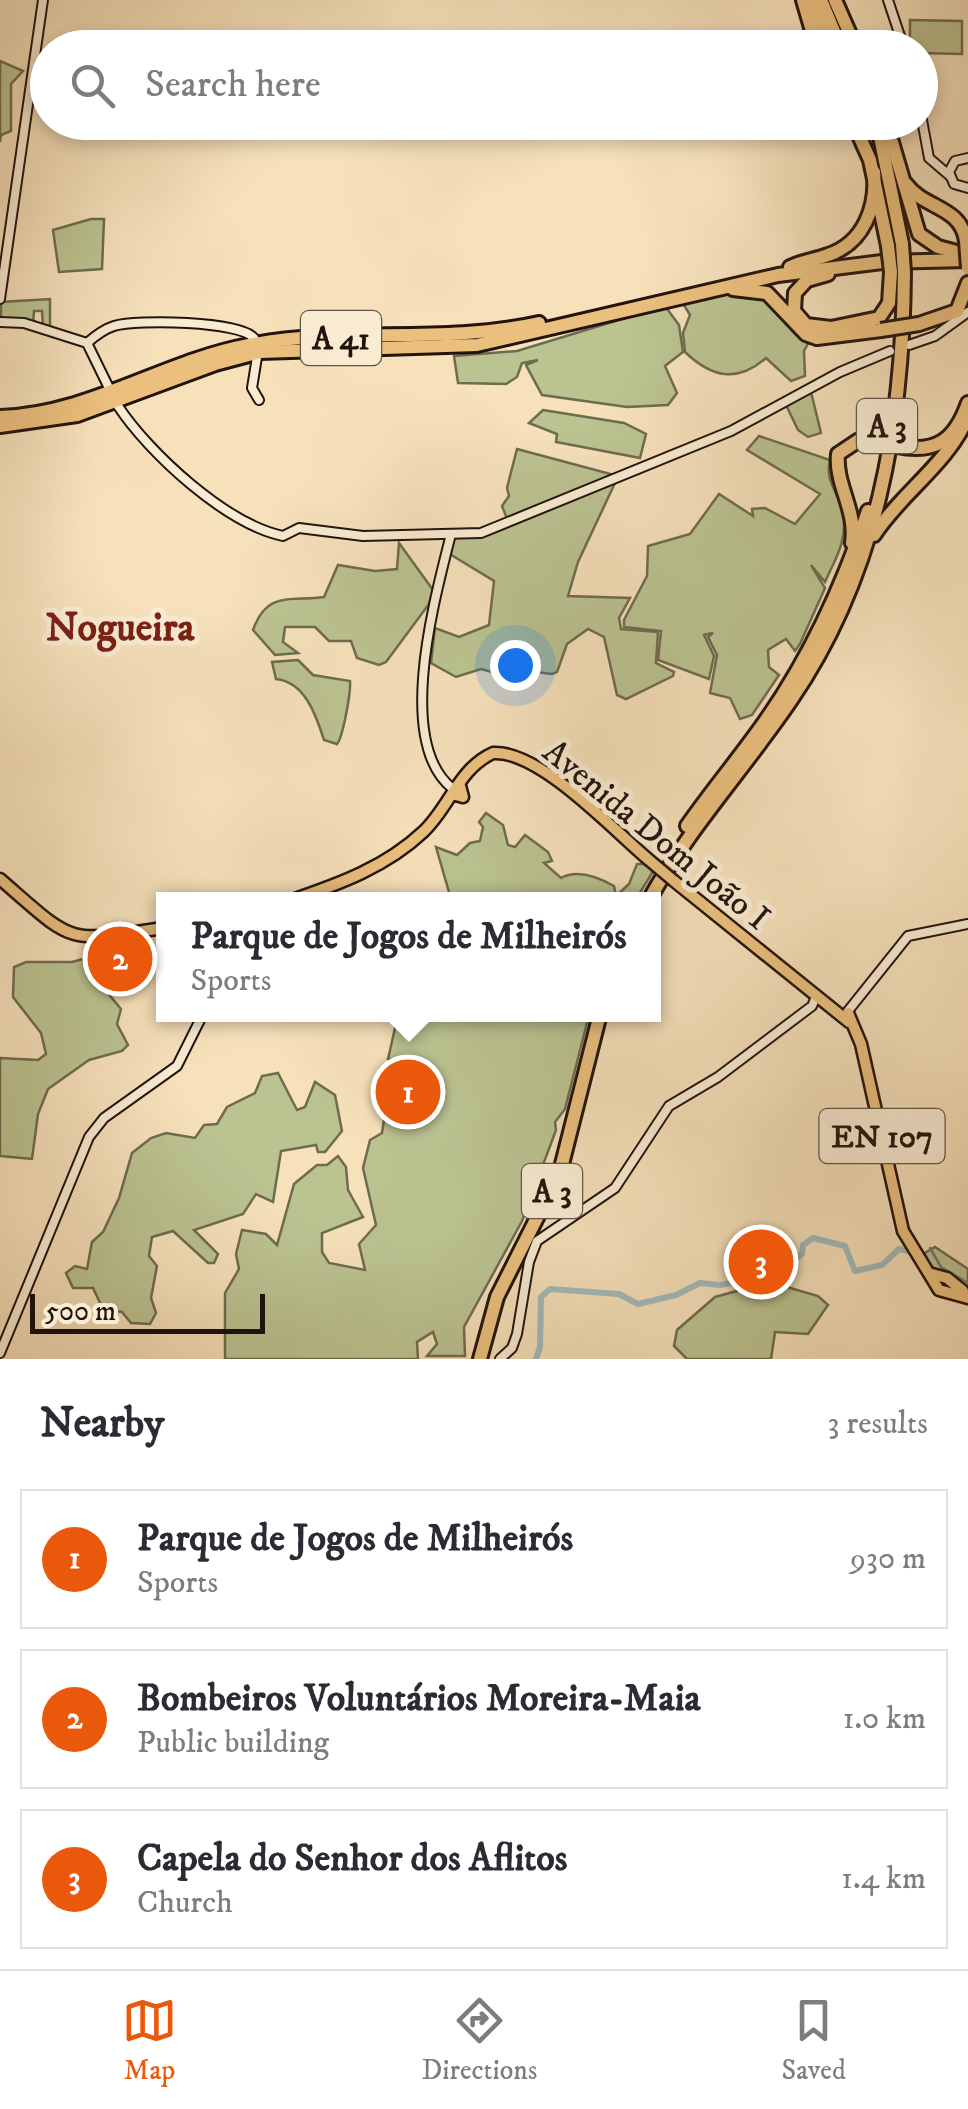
<!DOCTYPE html>
<html lang="en">
<head>
<meta charset="utf-8">
<style>
  :root { --surface:#fff; --page:#f7f7f7; --text:#2b2b33; --muted:#7c7c81; --line:#e1e1e2; --accent:#ea580c }
  body { margin:0; font-family:"IM FELL DW Pica",serif; background:var(--page); color:var(--text) }
  .scale { position:absolute; left:30px; bottom:25px; width:235px; box-sizing:border-box; padding-left:10px; border:5px solid #23130d; border-top:0; font-size:28px; line-height:35px; white-space:nowrap; color:#23130d; -webkit-text-stroke:8px #f9ecd3; paint-order:stroke }
  .you { position:absolute; left:515px; top:665px; width:35px; height:35px; margin:-25px; border:8px solid #fff; border-radius:50%; background:#1a73e8; box-shadow:0 0 0 15px #1a73e833 }
  .badge { display:grid; place-items:center; width:65px; height:65px; border-radius:50%; background:var(--accent); color:#fff; font-size:32px; font-weight:700 }
  .pin { position:absolute; translate:-50% -50%; border:5px solid #fff; box-shadow:0 2px 10px #0006 }
  .popup { position:absolute; left:156px; top:892px; width:505px; height:130px; box-sizing:border-box; display:grid; place-content:center; border-radius:0px; background:var(--surface); filter:drop-shadow(0 2px 8px #0005); font-size:32px; white-space:nowrap; color:var(--muted) }
  .popup b { font-size:38px; color:var(--text) }
  .popup::after { content:''; position:absolute; left:50%; top:100%; margin-left:-20px; border:20px solid transparent; border-top-color:var(--surface) }
  .list { margin:0; padding:0; list-style:none }
  h2 { display:flex; justify-content:space-between; align-items:center; height:130px; margin:0; padding:0 40px; font-size:42px }
  h2 small { font-size:32px; font-weight:400; color:var(--muted) }
  .list li { display:grid; grid-template-columns:65px 1fr auto; gap:30px; align-items:center; box-sizing:border-box; height:140px; margin:0 20px 20px; padding:0 20px; border:2px solid var(--line); border-radius:0px }
  .list b { display:block; font-size:38px; white-space:nowrap }
  .list p { margin:0; font-size:32px; white-space:nowrap; color:var(--muted) }
  .list em { font-size:32px; font-style:normal; color:var(--muted) }
  .icon { flex:none; width:55px; height:55px; fill:none; stroke:currentColor; stroke-width:2; stroke-linecap:round; stroke-linejoin:round }
  .map { position:relative; flex:none; width:968px; height:1359px; overflow:hidden }
  .search { position:absolute; background:var(--surface); box-shadow:0 5px 15px #0003; left:30px; right:30px; top:30px; height:110px; display:flex; align-items:center; gap:25px; box-sizing:border-box; padding:0 35px; border-radius:55px; color:var(--muted); font-size:38px }
  .sheet { height:610px; background:var(--surface) }
  nav { display:flex; justify-content:space-around; align-items:center; box-sizing:border-box; height:140px; border-top:2px solid var(--line); background:var(--surface); font-size:28px; color:var(--muted) }
  nav a { display:grid; justify-items:center; gap:5px }
  nav .on { color:var(--accent) }
  .map>svg:first-child { display:block }
  .green { fill:#bbc391; stroke:#6f6b4f; stroke-width:2.5 }
  .lines { fill:none; stroke-linecap:round; stroke-linejoin:round }
  .stream { stroke:#6f7876; stroke-width:2.5 }
  .river { stroke:#a2bbbc; stroke-width:6 }
  .secondary-casing { stroke:#23130d; stroke-width:12 }
  .primary-casing { stroke:#23130d; stroke-width:15 }
  .highway-casing { stroke:#23130d; stroke-width:18 }
  .secondary { stroke:#f9ecd3; stroke-width:8 }
  .primary { stroke:#ebc07e; stroke-width:10 }
  .highway { stroke:#ebc07e; stroke-width:12 }
  .primary-bridge-casing { stroke:#23130d; stroke-width:15; stroke-linecap:butt }
  .highway-bridge-casing { stroke:#23130d; stroke-width:18; stroke-linecap:butt }
  .primary-bridge { stroke:#ebc07e; stroke-width:10 }
  .highway-bridge { stroke:#ebc07e; stroke-width:12 }
  .labels { text-anchor:middle; stroke-width:10; stroke-linejoin:round; paint-order:stroke }
  .shield { fill:#f9ecd3; stroke:#635448; stroke-width:2.5 }
  .shield-label { font-size:32px; font-weight:bold; fill:#23130d }
  .street-label { font-size:35px; fill:#23130d; stroke:#f9ecd3 }
  .quarter-label { font-size:40px; font-weight:bold; fill:#7a1f14; stroke:#f9ecd3 }
</style>
</head>
<body>
<div class="map">
<svg width="968" height="1359" viewBox="0 0 968 1359">
  <rect width="100%" height="100%" fill="#f6e1bb"/>
  <filter id="stains"><feTurbulence type="fractalNoise" baseFrequency=".002" numOctaves="4"/><feColorMatrix values="0 0 0 0 .2 0 0 0 0 .09 0 0 0 0 .02 0 0 0 .5 -.17"/></filter>
  <radialGradient id="worn" r=".72"><stop offset=".6" stop-color="#630" stop-opacity="0"/><stop offset="1" stop-color="#630" stop-opacity=".3"/></radialGradient>
  <!-- green -->
  <g class="green">
    <path d="M910 20 962 21V54L921 53 920 48 910 47Z"/>
    <path d="M0 61 23 71 11 84V131L1 135 0 142Z"/>
    <path d="M91 219H104L102 269 59 272 53 230Z"/>
    <path d="M737 293 760 294 810 340 804 351 805 376 791 381 766 358C738 383 712 378 685 352L683 333 690 315 682 302Z"/>
    <path d="M50 299V329L43 327 42 311H34L33 324 1 320V302Z"/>
    <path d="M665 306 679 325 683 352 665 366 677 393 668 405 627 407 542 395 526 365 538 360 522 363 517 377 506 384 458 383 454 356 517 351Z"/>
    <path d="M811 392 821 433 808 437 798 430 786 405Z"/>
    <path d="M543 410 624 423 646 434 640 458 556 442 557 434 529 423Z"/>
    <path d="M759 436 830 460C824 481 840 494 843 513 848 541 835 559 825 582L811 565 825 588 800 644 795 651 786 639 768 650 769 667 779 675 752 715 740 719 730 698 710 693 717 655 708 637 713 633 704 635 714 656 709 679 658 660 661 631 624 627V620L647 576 648 546 690 534 719 494 753 516 752 509 765 508 795 524 820 494 747 450Z"/>
    <path d="M517 449 618 476 508 521 502 506 509 496 507 488Z"/>
    <path d="M615 483 578 562 568 596 630 598 619 618 621 629 658 632 656 663 674 672 673 676 626 699 617 695 604 637 588 629 567 644 557 672 552 674C533 673 514 666 498 655L492 672 481 669 456 677 431 663 435 628 459 637 489 625 494 581 448 553 455 536 514 522Z"/>
    <path d="M399 543 433 590 429 604 386 662 379 665 357 658 351 641H329L315 627H285L283 642 298 653 275 655 253 630C267 590 291 602 324 597L338 565 375 571 397 569Z"/>
    <path d="M298 660 313 675 350 681C351 692 343 737 337 744L324 740C316 715 305 682 276 679L272 662Z"/>
    <path d="M486 813 503 825 508 845 515 847 525 835 548 852 552 861 544 863 561 878C577 869 598 877 614 886L616 896 629 884 637 864H646L654 870 636 899H451L436 847 457 855 470 843 480 841 483 827 479 822Z"/>
    <path d="M102 954 111 978 107 992 121 1009 117 1024 128 1045 122 1051 89 1060 48 1089 38 1114 32 1159 0 1156V1058L38 1060 46 1054 41 1033 13 997 14 967 26 962H72Z"/>
    <path d="M398 1015H589L565 1109 555 1122 556 1130 522 1221 464 1327 465 1356H427L437 1344 433 1332 417 1342 418 1359H225V1293L239 1269 236 1254 242 1230 266 1234 277 1245 294 1184 317 1165H327L338 1156 346 1167 348 1190 363 1217 322 1233V1252L329 1263 365 1270 359 1244 376 1225 363 1168 370 1140 382 1133 384 1120 422 1123 425 1093 419 1119 388 1113 397 1065 426 1069 388 1059Z"/>
    <path d="M278 1073 297 1110 305 1107 315 1082 335 1095 342 1131 325 1152H318L316 1145 281 1151 273 1202 256 1194 243 1214 194 1230 218 1254 214 1263H208L173 1231 152 1237 149 1256 157 1266 151 1298 156 1313 150 1324 131 1323 122 1312 103 1309 93 1288H73L66 1273 75 1266 87 1269 92 1242 103 1232 119 1198 132 1153 151 1138 166 1133 195 1138 204 1125 217 1124 227 1107 255 1093 262 1076Z"/>
    <path d="M935 1247 968 1269V1289L936 1272 920 1256Z"/>
    <path d="M770 1282 818 1296 828 1305 808 1334 775 1332 771 1359H687L674 1346 677 1330 715 1297Z"/>
  </g>
  <g class="lines">
    <!-- stream -->
    <path class="stream" d="M930 1248 941 1267 968 1283"/>
    <!-- river -->
    <path class="river" d="M536 1359 540 1347 541 1297 550 1289 619 1294 638 1304 676 1295 700 1283 720 1285 773 1275 802 1254 803 1245 813 1238 845 1246 855 1271 882 1265 899 1249 914 1252"/>
    <!-- secondary casing -->
    <g class="secondary-casing">
      <g id="secondary">
        <path d="M888 0 904 48"/>
        <path d="M920 109 929 158 950 176"/>
        <path d="M968 158 955 161 949 172 954 184 968 188"/>
        <path d="M0 299 43 0"/>
        <path d="M0 322 24 323 87 343 109 388"/>
        <path d="M87 343C95 336 104 329 114 326 137 319 240 321 254 338"/>
        <path d="M909 345 935 336 968 312"/>
        <path d="M257 357 252 388 259 400"/>
        <path d="M118 406C149 453 226 524 283 536L299 528 363 536 481 533 731 431 840 372 890 351"/>
        <path d="M451 534C435 598 394 743 453 789"/>
        <path d="M848 1011 908 936 968 924"/>
        <path d="M0 1353 89 1137 104 1118 177 1066 203 1014"/>
        <path d="M500 1359 512 1348 517 1334 529 1262 537 1241 615 1188 669 1106 718 1077 812 1006 816 997"/>
      </g>
    </g>
    <!-- primary casing -->
    <g class="primary-casing">
      <g id="primary">
        <path d="M452 794 463 797 460 786"/>
        <path d="M0 879C75 944 64 943 163 928"/>
        <path d="M674 881 849 1022"/>
        <path d="M292 900C339 884 386 867 423 832 449 808 459 768 493 753 540 750 614 831 649 860"/>
        <path d="M848 1013 861 1044 903 1231 939 1290 968 1298"/>
        <path d="M932 1274 947 1278 963 1291"/>
      </g>
    </g>
    <!-- highway casing -->
    <g class="highway-casing">
      <g id="highway">
        <path d="M803 0 817 48"/>
        <path d="M814 0 830 48"/>
        <path d="M821 0 841 48"/>
        <path d="M835 0 856 48"/>
        <path d="M853 122 870 160 888 246"/>
        <path d="M877 122 902 244"/>
        <path d="M886 122 919 234 938 247 964 254"/>
        <path d="M906 184C924 209 961 206 966 241"/>
        <path d="M790 267C802 261 815 260 828 255 864 243 877 207 874 172"/>
        <path d="M828 274 807 280 795 293 794 311 806 325 831 328 879 318 889 303 891 272"/>
        <path d="M733 289 767 293 806 334 817 338 881 330"/>
        <path d="M919 324 957 311 968 283"/>
        <path d="M0 417C90 414 163 361 249 345 344 326 441 345 539 323"/>
        <path d="M0 426 77 415 215 364 260 352 477 345 778 275 882 262 968 260"/>
        <path d="M897 446C936 454 955 440 968 403"/>
        <path d="M874 535C902 492 948 464 968 416"/>
        <path d="M852 543C857 510 835 485 838 454L859 440 879 443"/>
        <path d="M687 826C712 790 741 756 766 720 811 656 843 585 868 511"/>
        <path d="M649 900C689 828 745 768 791 700 878 573 903 423 904 272"/>
        <path d="M480 1359 497 1297 560 1172 600 1014"/>
      </g>
    </g>
    <!-- secondary -->
    <use href="#secondary" class="secondary"/>
    <!-- primary -->
    <use href="#primary" class="primary"/>
    <!-- highway -->
    <use href="#highway" class="highway"/>
    <!-- primary-bridge casing -->
    <g class="primary-bridge-casing">
      <path id="primary-bridge" d="M649 860 674 881"/>
    </g>
    <!-- highway-bridge casing -->
    <g class="highway-bridge-casing">
      <g id="highway-bridge">
        <path d="M966 241 968 268"/>
        <path d="M902 244 904 272"/>
        <path d="M888 246 891 272"/>
        <path d="M881 330 919 324"/>
      </g>
    </g>
    <!-- primary-bridge -->
    <use href="#primary-bridge" class="primary-bridge"/>
    <!-- highway-bridge -->
    <use href="#highway-bridge" class="highway-bridge"/>
  </g>
  <g class="labels">
    <!-- shield labels -->
    <g class="shield">
      <rect x="301" y="311" width="80" height="54" rx="8"/>
      <rect x="857" y="399" width="60" height="54" rx="8"/>
      <rect x="819.5" y="1109" width="125" height="54" rx="8"/>
      <rect x="522" y="1164" width="60" height="54" rx="8"/>
    </g>
    <g class="shield-label">
      <text x="341" y="349">A 41</text>
      <text x="887" y="437">A 3</text>
      <text x="882" y="1147">EN 107</text>
      <text x="552" y="1202">A 3</text>
    </g>
    <!-- street labels -->
    <g class="street-label">
      <text transform="translate(657 834) rotate(39)" y="12">Avenida Dom João I</text>
    </g>
    <!-- quarter labels -->
    <g class="quarter-label">
      <text x="120" y="640">Nogueira</text>
    </g>
  </g>
  <rect width="100%" height="100%" filter="url(#stains)"/>
  <rect width="100%" height="100%" fill="url(#worn)"/>
</svg>
<div class="scale">500 m</div>
<div class="you"></div>
<div class="pin badge" style="left:408px;top:1092px">1</div>
<div class="popup"><b>Parque de Jogos de Milheirós</b>Sports</div>
<div class="pin badge" style="left:120px;top:959px">2</div>
<div class="pin badge" style="left:761px;top:1262px">3</div>
<div class="search"><svg class="icon" aria-label="search" viewBox="0 0 24 24"><circle cx="10" cy="10" r="6"/><path d="M15 15l6 6"/></svg>Search here</div>
</div>
<section class="sheet">
<h2>Nearby<small>3 results</small></h2>
<ul class="list">
<li><span class="badge">1</span><div><b>Parque de Jogos de Milheirós</b><p>Sports</p></div><em>930 m</em></li>
<li><span class="badge">2</span><div><b>Bombeiros Voluntários Moreira-Maia</b><p>Public building</p></div><em>1.0 km</em></li>
<li><span class="badge">3</span><div><b>Capela do Senhor dos Aflitos</b><p>Church</p></div><em>1.4 km</em></li>
</ul>
</section>
<nav>
<a class="on"><svg class="icon" aria-label="map" viewBox="0 0 24 24"><path d="M3 6l6-2 6 2 6-2v14l-6 2-6-2-6 2zM9 4v14M15 6v14"/></svg>Map</a>
<a><svg class="icon" aria-label="directions" viewBox="0 0 24 24"><path d="M12 3l9 9-9 9-9-9zM9 14v-3h6M13 9l2 2-2 2"/></svg>Directions</a>
<a><svg class="icon" aria-label="saved" viewBox="0 0 24 24"><path d="M7 4h10v16l-5-4-5 4z"/></svg>Saved</a>
</nav>
</body>
</html>
